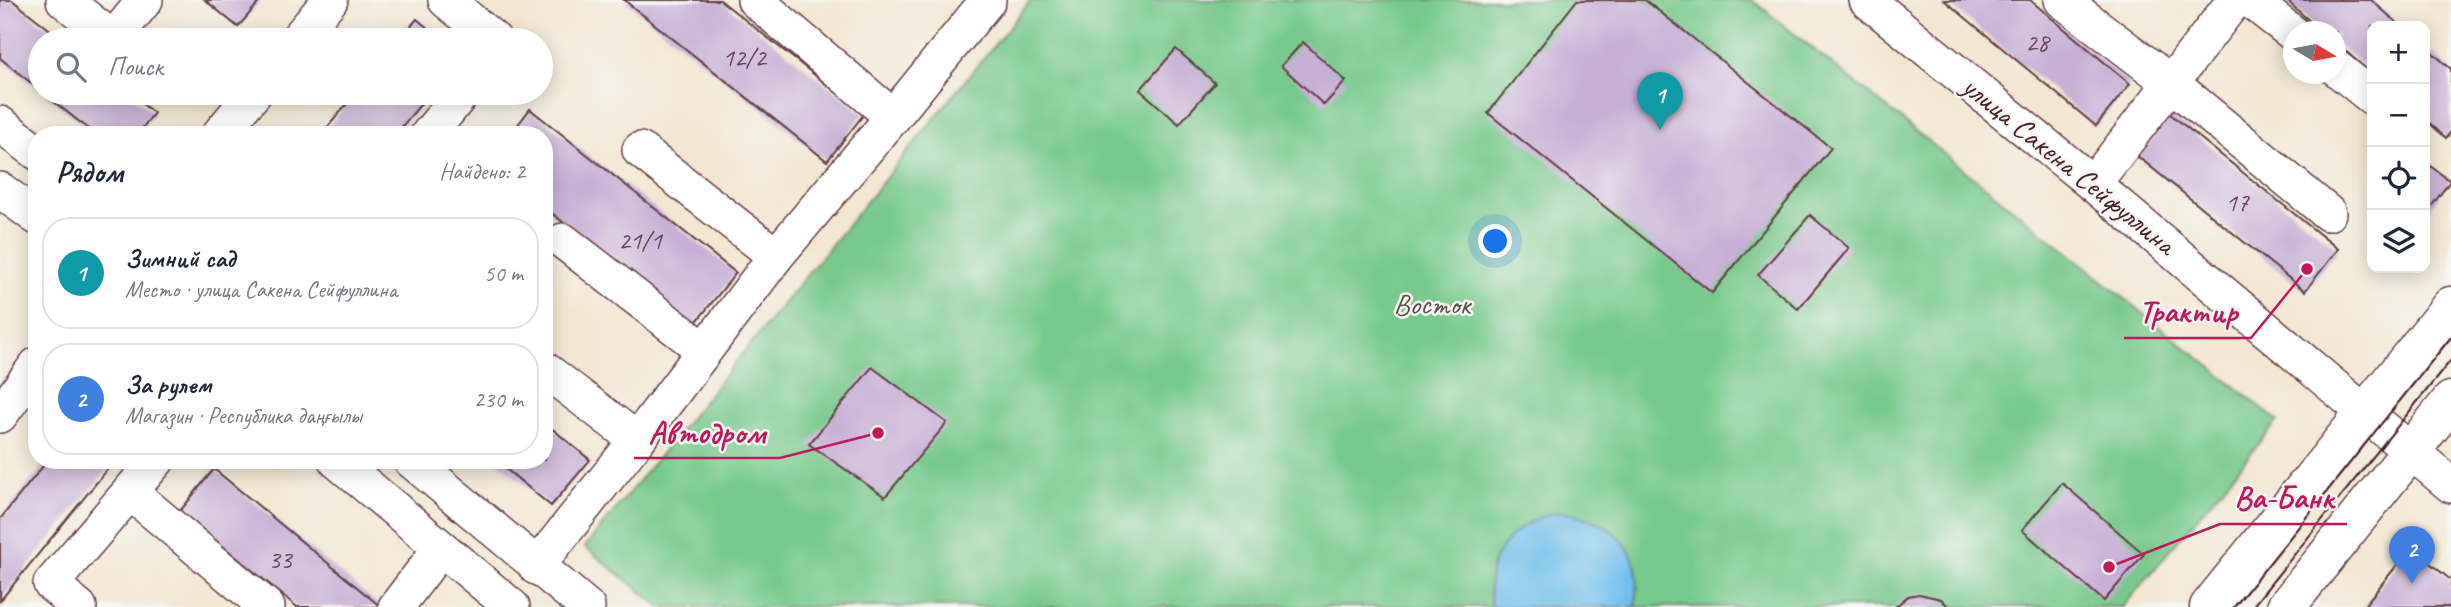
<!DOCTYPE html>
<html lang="ru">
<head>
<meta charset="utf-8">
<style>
  :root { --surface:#fff; --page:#f2f2f3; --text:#1f2937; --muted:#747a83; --line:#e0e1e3; --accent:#d1495b }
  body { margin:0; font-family:Caveat,sans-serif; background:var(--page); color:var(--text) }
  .controls { position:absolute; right:21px; top:21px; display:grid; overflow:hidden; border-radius:14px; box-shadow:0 4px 18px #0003 }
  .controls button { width:63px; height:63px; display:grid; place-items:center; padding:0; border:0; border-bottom:2px solid var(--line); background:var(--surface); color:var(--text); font:35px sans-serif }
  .compass { position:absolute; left:2283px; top:21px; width:63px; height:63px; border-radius:50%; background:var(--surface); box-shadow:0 4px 18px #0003; rotate:100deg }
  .you { position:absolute; left:1496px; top:242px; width:24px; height:24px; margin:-18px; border:5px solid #fff; border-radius:50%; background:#1a73e8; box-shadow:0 0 0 10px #1a73e833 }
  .badge { display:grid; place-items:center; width:46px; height:46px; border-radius:50%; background:var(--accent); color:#fff; font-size:23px; font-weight:700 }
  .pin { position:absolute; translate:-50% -58px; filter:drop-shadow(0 2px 4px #0008) }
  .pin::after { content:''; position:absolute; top:37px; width:24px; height:21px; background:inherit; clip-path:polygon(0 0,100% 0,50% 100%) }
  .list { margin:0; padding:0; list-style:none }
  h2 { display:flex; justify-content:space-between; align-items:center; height:91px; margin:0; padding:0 28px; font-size:30px }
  h2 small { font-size:23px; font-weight:400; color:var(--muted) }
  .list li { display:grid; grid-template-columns:46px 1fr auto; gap:21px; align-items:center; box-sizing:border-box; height:112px; margin:0 14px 14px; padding:0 14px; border:2px solid var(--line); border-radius:28px }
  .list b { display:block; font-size:26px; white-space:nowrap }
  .list p { margin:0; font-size:23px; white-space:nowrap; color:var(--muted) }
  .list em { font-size:23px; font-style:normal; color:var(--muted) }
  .icon { flex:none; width:38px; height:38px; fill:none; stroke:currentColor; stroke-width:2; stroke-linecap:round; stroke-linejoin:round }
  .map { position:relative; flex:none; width:2451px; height:607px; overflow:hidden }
  .search { position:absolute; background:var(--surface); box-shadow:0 4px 18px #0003; left:28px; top:28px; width:525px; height:77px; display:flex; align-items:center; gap:18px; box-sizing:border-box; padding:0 24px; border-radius:38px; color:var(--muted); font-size:26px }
  .panel { position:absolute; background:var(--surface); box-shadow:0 4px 18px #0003; left:28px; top:126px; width:525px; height:343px; border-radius:28px }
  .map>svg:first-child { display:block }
  .green { fill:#78ca8c; stroke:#61745c; stroke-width:2 }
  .water { fill:#71bfec; stroke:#5e6f8c; stroke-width:2 }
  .building { fill:#c8afd7 }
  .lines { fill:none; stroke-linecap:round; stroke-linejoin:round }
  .minor-casing { stroke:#633d44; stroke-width:38 }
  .major-casing { stroke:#633d44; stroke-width:41 }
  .minor { stroke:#fff; stroke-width:35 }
  .major { stroke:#fff; stroke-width:38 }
  .tram { stroke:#4a1f2b; stroke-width:2 }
  .labels { text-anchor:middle; stroke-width:5; stroke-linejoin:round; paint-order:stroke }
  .number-label { font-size:26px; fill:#6a4356 }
  .street-label { font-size:30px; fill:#4a1f2b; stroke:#f6f6f2 }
  .park-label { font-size:30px; fill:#585248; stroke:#f6f6f2 }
  .leader { fill:none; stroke:#c2185b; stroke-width:2.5 }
  .callout-dot { fill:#c2185b; stroke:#f6f6f2; stroke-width:2.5 }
  .callout-label { font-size:32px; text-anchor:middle; font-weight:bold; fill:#c2185b; stroke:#f6f6f2; stroke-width:5; stroke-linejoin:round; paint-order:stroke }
</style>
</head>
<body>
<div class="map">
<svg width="2451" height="607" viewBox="0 0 2451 607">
  <rect width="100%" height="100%" fill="#f6f6f2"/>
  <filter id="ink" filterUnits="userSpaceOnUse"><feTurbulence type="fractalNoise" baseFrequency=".0143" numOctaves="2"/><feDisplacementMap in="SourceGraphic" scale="14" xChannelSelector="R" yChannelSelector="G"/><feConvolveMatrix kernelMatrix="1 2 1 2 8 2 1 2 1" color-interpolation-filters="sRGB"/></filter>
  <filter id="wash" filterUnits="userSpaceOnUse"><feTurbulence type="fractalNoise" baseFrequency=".00686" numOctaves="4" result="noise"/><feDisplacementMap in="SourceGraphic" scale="28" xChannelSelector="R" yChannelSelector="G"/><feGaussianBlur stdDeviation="1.57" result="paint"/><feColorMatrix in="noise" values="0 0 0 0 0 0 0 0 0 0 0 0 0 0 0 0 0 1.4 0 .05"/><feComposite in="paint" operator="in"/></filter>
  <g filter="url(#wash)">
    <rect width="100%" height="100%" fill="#f3e7d2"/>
    <!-- green -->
    <path class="green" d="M1031 0H1752L2278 421 2123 607H660L585 547Z"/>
    <!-- water -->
    <path class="water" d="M1558 512C1611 517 1648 550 1635 607H1492C1480 558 1512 523 1558 512Z"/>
    <g id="blocks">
      <!-- building -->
      <g class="building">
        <path d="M0 0H12L63 40H40V90L0 58Z"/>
        <path d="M205 0H261L238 27Z"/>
        <path d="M624 0H720L864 114 827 161Z"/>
        <path d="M1577 0H1645L1831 148 1712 293 1488 113Z"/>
        <path d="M1944 0H2030L2130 84 2096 126Z"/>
        <path d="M2286 0H2371L2401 26H2372V74L2336 43V32H2322Z"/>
        <path d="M417 19 442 40H399Z"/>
        <path d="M1303 42 1346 81 1324 105 1281 66Z"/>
        <path d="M2425 46 2451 69V132L2446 138 2425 119Z"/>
        <path d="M1176 49 1215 83 1179 124 1140 90Z"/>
        <path d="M43 93H128L154 113 137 135H96Z"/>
        <path d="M356 93H430L395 135H321Z"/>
        <path d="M530 109 736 273 693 326 544 207V135H510Z"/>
        <path d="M2169 113 2338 249 2305 291 2136 155Z"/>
        <path d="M2425 162 2450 181 2425 215Z"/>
        <path d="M1810 215 1849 248 1798 309 1758 275Z"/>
        <path d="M872 367 947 423 885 497 809 444Z"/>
        <path d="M544 422 590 460 551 506 495 460H544Z"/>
        <path d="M48 460H115L0 601V519Z"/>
        <path d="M214 469 381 607H297L180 511Z"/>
        <path d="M2062 483 2144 554 2104 601 2022 530Z"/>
        <path d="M2411 548 2451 580V607H2363Z"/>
        <path d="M1919 594 1941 599 1949 607H1895L1908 596Z"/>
      </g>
    </g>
  </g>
  <g filter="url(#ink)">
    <use href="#blocks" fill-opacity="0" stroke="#633d44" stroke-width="2"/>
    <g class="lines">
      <!-- minor casing -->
      <g class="minor-casing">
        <g id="minor">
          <path d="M64 0 114 40"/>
          <path d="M446 0 494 40"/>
          <path d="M755 0 893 117 988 0"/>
          <path d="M1867 0 2093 184 2451 485"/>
          <path d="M2062 0 2171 83 2328 213"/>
          <path d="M2250 0 2294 34"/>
          <path d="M113 39 145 0"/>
          <path d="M297 40 330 0"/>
          <path d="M2336 68 2372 97"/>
          <path d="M0 124 37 152"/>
          <path d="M219 135 254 93"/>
          <path d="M428 135 462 93"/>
          <path d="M640 150 776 256"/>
          <path d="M2093 184 2235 0"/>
          <path d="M0 190 37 217"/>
          <path d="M563 241 704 350"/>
          <path d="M0 415 37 365"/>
          <path d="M637 440 776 256 893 117"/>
          <path d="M336 460 512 607"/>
          <path d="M411 460 587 607"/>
          <path d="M130 492 267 607"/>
          <path d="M536 567 637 440 544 369"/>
          <path d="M79 607 51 584 157 460"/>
          <path d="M396 607 441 548"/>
        </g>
      </g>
      <!-- major casing -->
      <g class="major-casing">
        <g id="major">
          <path d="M2209 607 2451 306"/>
          <path d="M2286 607 2451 401"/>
        </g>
      </g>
      <!-- minor -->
      <use href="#minor" class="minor"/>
      <!-- major -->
      <use href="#major" class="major"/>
      <!-- tram -->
      <g class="tram">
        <path d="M2234 607 2451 337"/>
        <path d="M2252 607 2451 360"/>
      </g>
    </g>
  </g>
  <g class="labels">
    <!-- number labels -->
    <g class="number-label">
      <text x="2037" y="51">28</text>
      <text x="744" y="66">12/2</text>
      <text x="2237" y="211">17</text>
      <text x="640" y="249">21/1</text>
      <text x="280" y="568">33</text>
    </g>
    <!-- street labels -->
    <g class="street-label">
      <text transform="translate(2069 165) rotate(39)" y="10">улица Сакена Сейфуллина</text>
    </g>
    <!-- park labels -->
    <g class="park-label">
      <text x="1432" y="314">Восток</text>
    </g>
  </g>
  <!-- callouts -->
  <path class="leader" d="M2307 269L2251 338H2124M878 433L780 458H634M2109 567L2220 524H2347"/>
  <g class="callout-dot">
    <circle cx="2307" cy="269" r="7"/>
    <circle cx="878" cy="433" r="7"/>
    <circle cx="2109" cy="567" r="7"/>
  </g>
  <g class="callout-label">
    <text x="2188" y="322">Трактир</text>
    <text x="707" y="443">Автодром</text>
    <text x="2284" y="508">Ва-Банк</text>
  </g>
</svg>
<div class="controls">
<button>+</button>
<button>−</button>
<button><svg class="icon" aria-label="locate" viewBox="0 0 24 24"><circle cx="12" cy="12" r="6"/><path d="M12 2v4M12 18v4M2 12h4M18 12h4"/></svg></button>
<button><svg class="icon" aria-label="layers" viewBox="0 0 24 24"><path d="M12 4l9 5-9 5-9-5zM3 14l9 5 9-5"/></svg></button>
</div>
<svg class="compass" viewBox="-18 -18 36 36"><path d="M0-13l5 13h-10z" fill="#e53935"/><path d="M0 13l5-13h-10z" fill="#747a83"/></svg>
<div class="you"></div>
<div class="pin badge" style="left:1660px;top:130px;background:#0f9aa8">1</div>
<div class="pin badge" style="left:2412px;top:584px;background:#3f7fe0">2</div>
<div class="search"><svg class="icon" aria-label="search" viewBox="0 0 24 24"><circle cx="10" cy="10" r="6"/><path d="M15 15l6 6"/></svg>Поиск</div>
<section class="panel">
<h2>Рядом<small>Найдено: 2</small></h2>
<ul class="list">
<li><span class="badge" style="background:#0f9aa8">1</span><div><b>Зимний сад</b><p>Место · улица Сакена Сейфуллина</p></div><em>50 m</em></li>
<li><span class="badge" style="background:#3f7fe0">2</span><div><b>За рулем</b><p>Магазин · Республика даңғылы</p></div><em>230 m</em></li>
</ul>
</section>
</div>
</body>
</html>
